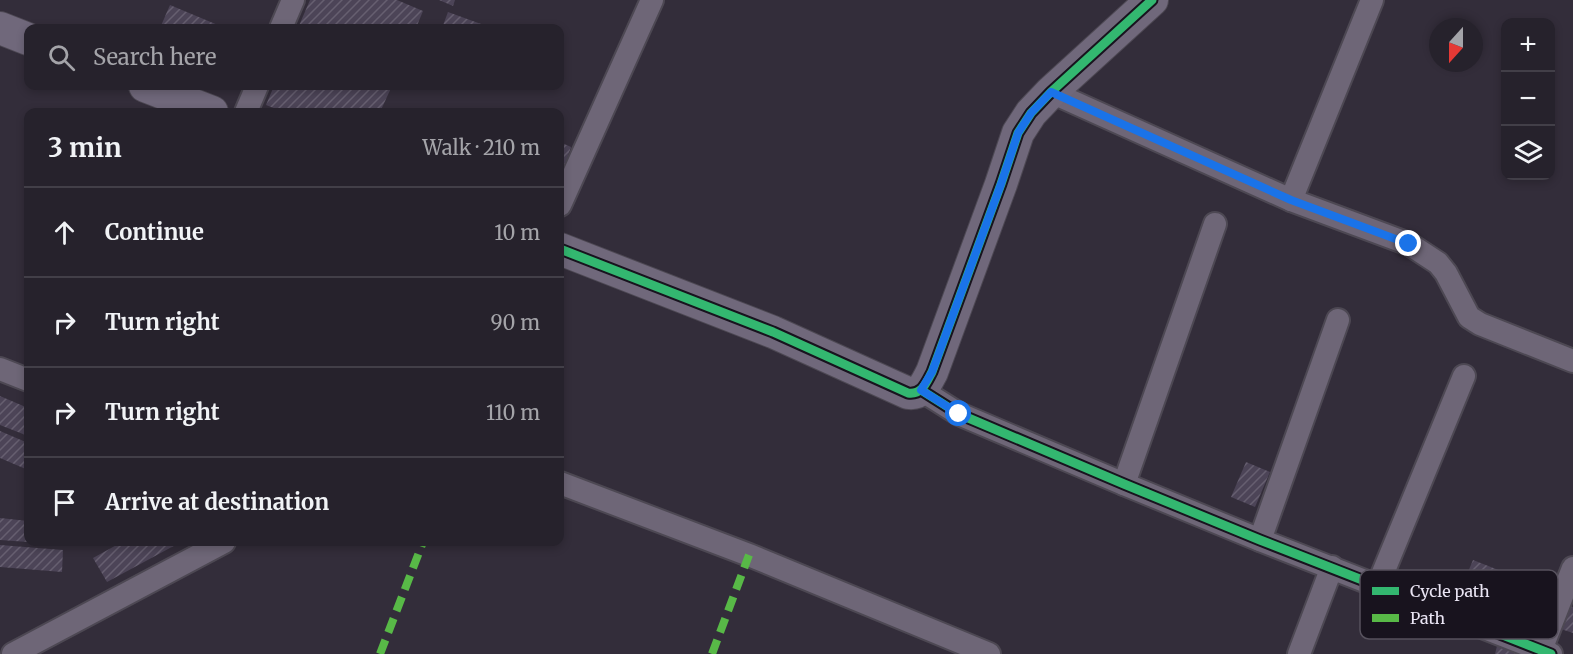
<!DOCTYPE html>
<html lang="en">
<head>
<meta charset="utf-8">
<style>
  :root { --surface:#26222c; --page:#2e2a34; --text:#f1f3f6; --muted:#a4a4a9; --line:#423f48 }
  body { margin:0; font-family:Merriweather,serif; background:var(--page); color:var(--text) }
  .controls { position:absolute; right:18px; top:18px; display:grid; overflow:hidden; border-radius:12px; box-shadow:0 3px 9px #0003 }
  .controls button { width:54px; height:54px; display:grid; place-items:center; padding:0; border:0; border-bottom:2px solid var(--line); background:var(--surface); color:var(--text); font:30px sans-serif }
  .compass { position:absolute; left:1429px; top:18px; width:54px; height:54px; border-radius:50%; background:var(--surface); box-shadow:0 3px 9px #0003; rotate:201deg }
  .stop { position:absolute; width:18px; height:18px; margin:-14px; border:4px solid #1a73e8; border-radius:50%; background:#fff }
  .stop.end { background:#1a73e8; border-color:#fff; box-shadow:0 2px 6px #0008 }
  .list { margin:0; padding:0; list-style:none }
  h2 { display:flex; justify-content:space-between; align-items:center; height:78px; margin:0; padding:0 24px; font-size:26px }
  h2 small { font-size:20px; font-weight:400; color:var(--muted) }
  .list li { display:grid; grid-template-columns:39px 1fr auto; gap:18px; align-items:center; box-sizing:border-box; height:90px; padding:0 24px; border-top:2px solid var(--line) }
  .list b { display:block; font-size:22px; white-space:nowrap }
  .list em { font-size:20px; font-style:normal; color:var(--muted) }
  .icon { flex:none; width:33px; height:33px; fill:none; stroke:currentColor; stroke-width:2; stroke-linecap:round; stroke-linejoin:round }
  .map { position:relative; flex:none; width:1573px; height:654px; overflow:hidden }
  .search { position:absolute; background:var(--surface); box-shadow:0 3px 9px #0003; left:24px; top:24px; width:540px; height:66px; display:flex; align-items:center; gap:15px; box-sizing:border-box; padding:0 21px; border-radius:12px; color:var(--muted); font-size:22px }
  .panel { position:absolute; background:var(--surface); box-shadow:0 3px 9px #0003; left:24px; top:108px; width:540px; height:438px; border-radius:12px }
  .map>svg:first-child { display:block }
  .building { fill:url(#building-hatch) }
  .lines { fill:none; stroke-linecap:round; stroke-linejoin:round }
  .street-casing { stroke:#4d4853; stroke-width:26 }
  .secondary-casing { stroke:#4d4853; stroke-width:34 }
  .street { stroke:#6e6677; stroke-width:22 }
  .secondary { stroke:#70687b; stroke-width:32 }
  .quiet { stroke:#58b947; stroke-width:8; stroke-dasharray:15 8; stroke-linecap:butt }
  .cycleway-casing { stroke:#18131e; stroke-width:13 }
  .cycleway { stroke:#33b770; stroke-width:9 }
  .route { stroke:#1a73e8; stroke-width:8 }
  .key { fill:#18131e; stroke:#57525e; stroke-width:1.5 }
  .key-label { font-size:16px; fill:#eae5f4 }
</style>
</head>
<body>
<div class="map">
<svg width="1573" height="654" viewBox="0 0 1573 654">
  <defs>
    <pattern id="building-hatch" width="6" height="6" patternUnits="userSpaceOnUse" patternTransform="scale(1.5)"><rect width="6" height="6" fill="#4c4457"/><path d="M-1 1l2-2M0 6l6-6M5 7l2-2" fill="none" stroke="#665f70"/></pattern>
  </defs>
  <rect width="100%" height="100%" fill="#332d3a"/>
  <!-- building -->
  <g class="building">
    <path d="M310 0H397L423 11 416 28H298Z"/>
    <path d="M439 0H455L453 6Z"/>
    <path d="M170 5 225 28H160Z"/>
    <path d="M448 12 492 28H442Z"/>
    <path d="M274 86H392L380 112H284L266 105Z"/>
    <path d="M560 142 571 147 560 180Z"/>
    <path d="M0 396 28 408V436L0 425Z"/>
    <path d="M0 431 28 443V470L0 458Z"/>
    <path d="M1246 462 1270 472 1255 507 1231 497Z"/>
    <path d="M0 518 28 521V542L0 540Z"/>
    <path d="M35 542H64V546L35 543Z"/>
    <path d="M122 542H181L107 582 93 558Z"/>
    <path d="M0 545 63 550 62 572 0 567Z"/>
    <path d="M1473 560 1501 571 1487 603 1460 591Z"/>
    <path d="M1570 606 1573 607V633L1561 629Z"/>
    <path d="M1497 646 1518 654H1495Z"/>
  </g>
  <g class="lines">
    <!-- street casing -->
    <g class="street-casing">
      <g id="street">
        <path d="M281 28 293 0"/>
        <path d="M1051 92 1291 200 1409 244 1438 263 1446 273 1469 317 1480 324 1573 361"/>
        <path d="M246 112 257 86"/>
        <path d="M1291 200 1372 0"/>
        <path d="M560 205 652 0"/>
        <path d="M0 369 28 380"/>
        <path d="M921 390 959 414 1124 484 1260 540 1551 654"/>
        <path d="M560 483 749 555 989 654"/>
        <path d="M1124 484 1215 224"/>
        <path d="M1260 540 1338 320"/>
        <path d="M1378 585 1464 376"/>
        <path d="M1541 650 1573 568"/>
        <path d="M13 654 224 542"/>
        <path d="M1299 654 1332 567"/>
      </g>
    </g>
    <!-- secondary casing -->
    <g class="secondary-casing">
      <g id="secondary">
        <path d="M0 28 28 39"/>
        <path d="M145 86 212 112"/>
        <path d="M560 249 773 332 908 393C922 395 926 383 932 372L1001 184 1018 133 1031 113 1051 92 1152 0"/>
      </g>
    </g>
    <!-- street -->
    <use href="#street" class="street"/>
    <!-- secondary -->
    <use href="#secondary" class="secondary"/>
    <!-- quiet -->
    <g class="quiet">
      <path d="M380 654 423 542"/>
      <path d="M712 654 749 555"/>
    </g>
    <!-- cycleway casing -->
    <g class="cycleway-casing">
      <g id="cycleway">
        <path d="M560 249 773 332 908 393C922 395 926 383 932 372L1001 184 1018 133 1031 113 1051 92 1152 0"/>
        <path d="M921 390 959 414 1124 484 1260 540 1551 654"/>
      </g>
    </g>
    <!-- cycleway -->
    <use href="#cycleway" class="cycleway"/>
  </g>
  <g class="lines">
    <!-- route -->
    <path class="route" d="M959 414 921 390 932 372 1001 184 1018 133 1031 113 1051 92 1291 200 1409 244"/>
  </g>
  <!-- legend -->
  <rect x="1360" y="570" width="198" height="69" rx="9" class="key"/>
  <rect x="1372" y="587" width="27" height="8" fill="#33b770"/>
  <rect x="1372" y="614" width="27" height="8" fill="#58b947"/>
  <g class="key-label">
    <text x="1410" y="597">Cycle path</text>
    <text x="1410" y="624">Path</text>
  </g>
</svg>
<div class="controls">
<button>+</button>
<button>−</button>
<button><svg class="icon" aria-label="layers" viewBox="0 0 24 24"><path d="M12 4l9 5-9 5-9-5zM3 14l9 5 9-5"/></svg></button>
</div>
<svg class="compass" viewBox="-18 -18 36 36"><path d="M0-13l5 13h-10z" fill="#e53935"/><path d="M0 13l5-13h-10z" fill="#a4a4a9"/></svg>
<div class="stop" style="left:959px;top:414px"></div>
<div class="stop end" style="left:1409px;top:244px"></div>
<div class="search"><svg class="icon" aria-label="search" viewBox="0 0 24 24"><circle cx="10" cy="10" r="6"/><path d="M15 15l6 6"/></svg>Search here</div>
<section class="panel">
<h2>3 min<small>Walk · 210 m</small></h2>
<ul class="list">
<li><svg class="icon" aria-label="ahead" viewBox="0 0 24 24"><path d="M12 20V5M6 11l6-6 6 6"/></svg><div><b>Continue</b></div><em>10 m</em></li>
<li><svg class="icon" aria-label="right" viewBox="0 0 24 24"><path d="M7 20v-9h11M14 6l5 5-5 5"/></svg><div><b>Turn right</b></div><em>90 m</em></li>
<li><svg class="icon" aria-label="right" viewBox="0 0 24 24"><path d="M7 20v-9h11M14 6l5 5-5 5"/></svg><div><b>Turn right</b></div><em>110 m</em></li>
<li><svg class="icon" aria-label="arrive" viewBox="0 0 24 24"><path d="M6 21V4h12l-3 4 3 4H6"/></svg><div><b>Arrive at destination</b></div></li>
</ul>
</section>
</div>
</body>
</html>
